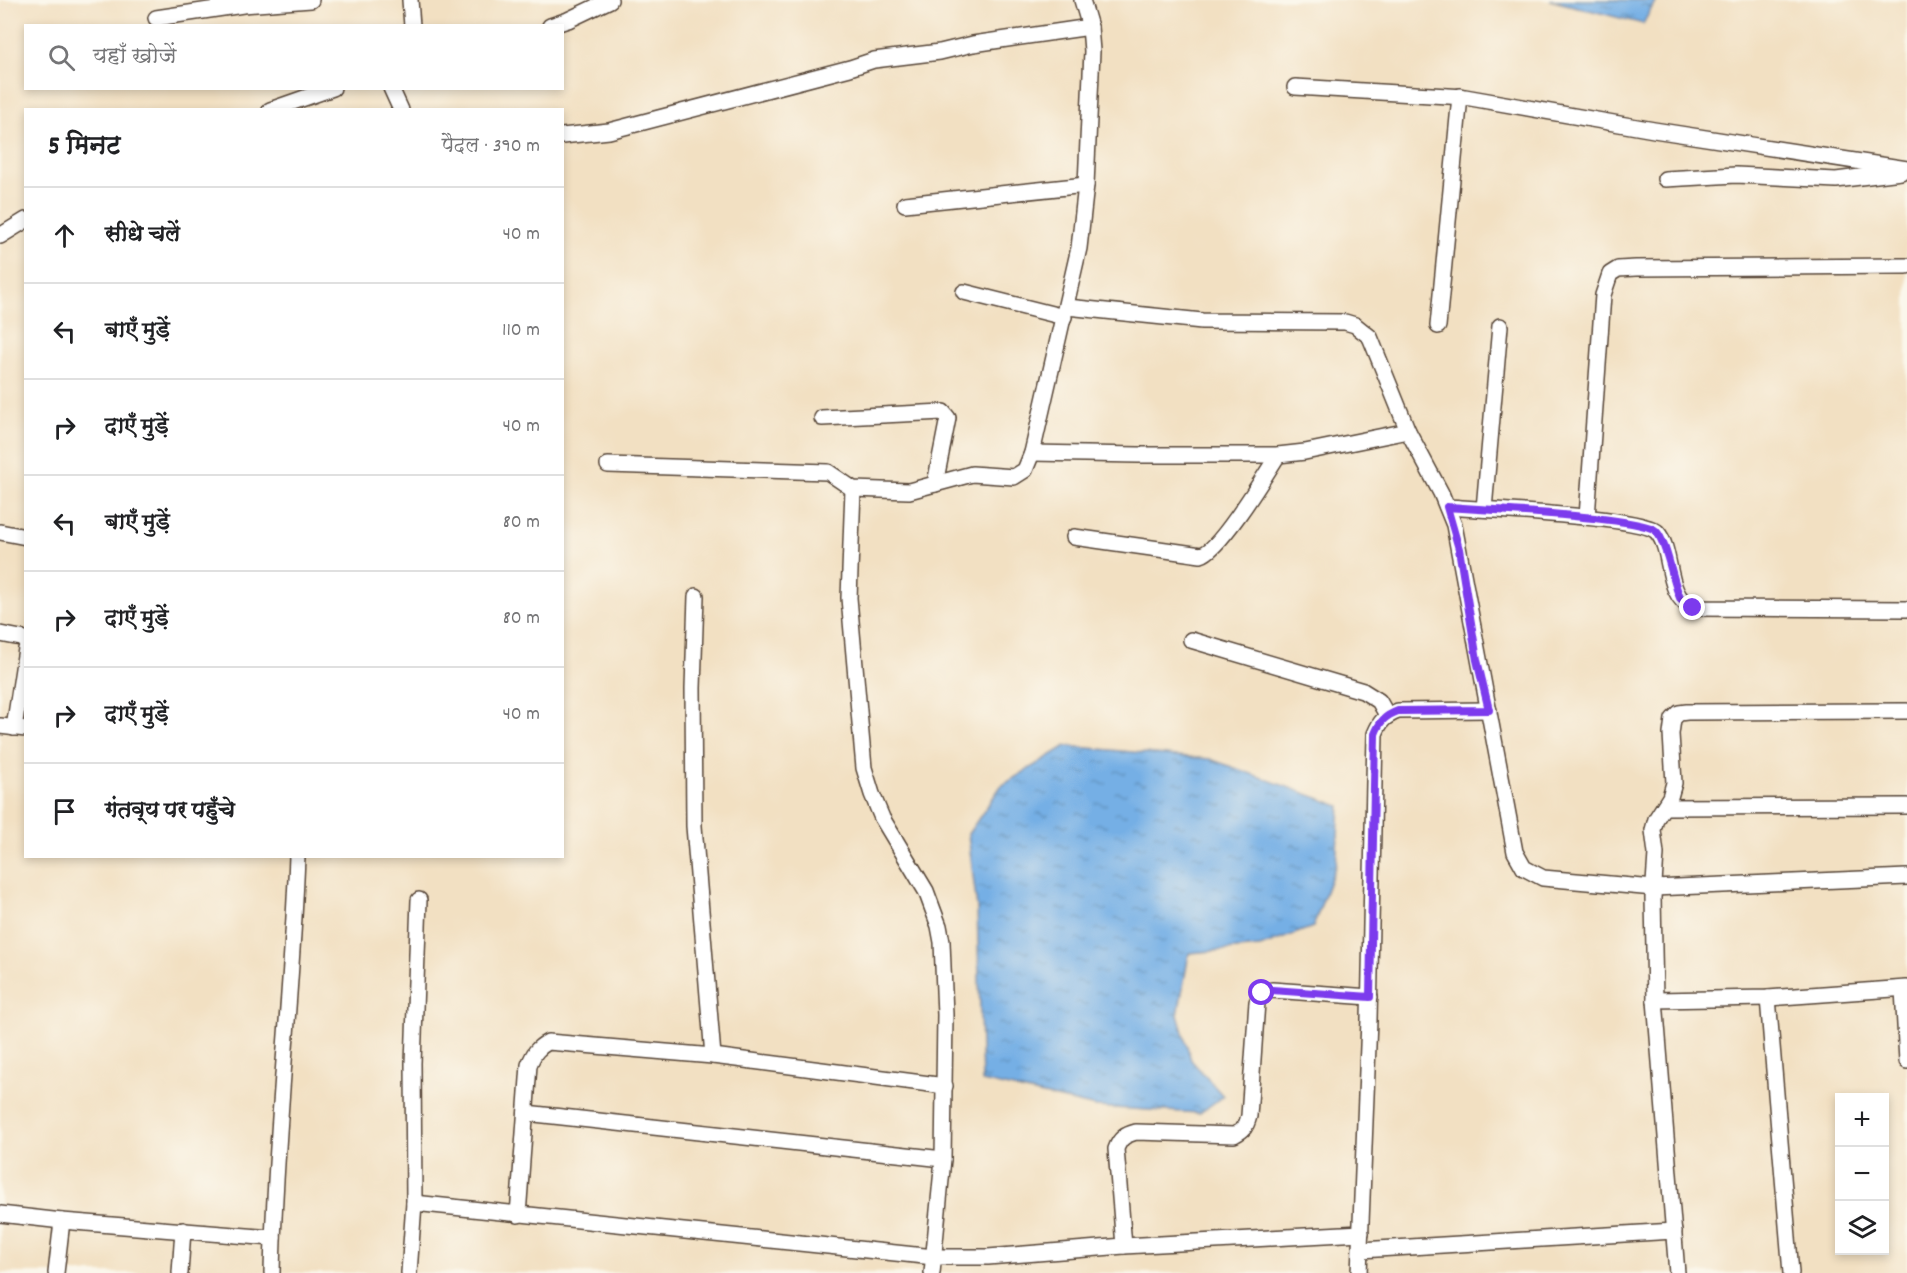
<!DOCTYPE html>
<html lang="hi">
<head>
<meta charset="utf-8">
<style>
  :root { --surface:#fff; --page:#f6f6f6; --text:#202124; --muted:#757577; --line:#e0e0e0 }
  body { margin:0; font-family:Dekko,"Playpen Sans Deva",sans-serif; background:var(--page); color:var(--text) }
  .controls { position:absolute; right:18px; bottom:18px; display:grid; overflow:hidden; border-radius:0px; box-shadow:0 3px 9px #0003 }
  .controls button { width:54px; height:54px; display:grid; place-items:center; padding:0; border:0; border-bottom:2px solid var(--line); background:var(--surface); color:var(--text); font:30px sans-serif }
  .stop { position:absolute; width:18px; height:18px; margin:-14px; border:4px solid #7c3aed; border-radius:50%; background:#fff }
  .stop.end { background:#7c3aed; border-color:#fff; box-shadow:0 2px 6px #0008 }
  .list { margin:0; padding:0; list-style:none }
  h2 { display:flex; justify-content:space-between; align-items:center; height:78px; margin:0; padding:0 24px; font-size:26px }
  h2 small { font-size:20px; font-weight:400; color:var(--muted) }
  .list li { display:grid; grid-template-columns:39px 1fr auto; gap:18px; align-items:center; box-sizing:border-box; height:96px; padding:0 24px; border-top:2px solid var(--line) }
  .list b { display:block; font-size:22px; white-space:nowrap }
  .list em { font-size:20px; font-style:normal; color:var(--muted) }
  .icon { flex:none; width:33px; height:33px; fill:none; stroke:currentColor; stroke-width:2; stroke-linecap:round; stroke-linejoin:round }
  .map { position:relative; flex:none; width:1907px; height:1273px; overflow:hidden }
  .search { position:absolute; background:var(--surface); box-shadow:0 3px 9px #0003; left:24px; top:24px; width:540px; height:66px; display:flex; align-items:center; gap:15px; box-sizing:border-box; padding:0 21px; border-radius:0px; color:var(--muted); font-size:22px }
  .panel { position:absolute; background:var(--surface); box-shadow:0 3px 9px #0003; left:24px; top:108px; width:540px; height:750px; border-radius:0px }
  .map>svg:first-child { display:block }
  .water { fill:url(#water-ripples); stroke:#586c82; stroke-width:1.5 }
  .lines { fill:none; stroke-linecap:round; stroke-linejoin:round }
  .minor-casing { stroke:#564537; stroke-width:18 }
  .minor { stroke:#fff; stroke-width:15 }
  .route { stroke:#7c3aed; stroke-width:8 }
</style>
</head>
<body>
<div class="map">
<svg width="1907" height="1273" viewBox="0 0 1907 1273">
  <defs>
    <pattern id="water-ripples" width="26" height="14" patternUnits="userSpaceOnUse" patternTransform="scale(1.5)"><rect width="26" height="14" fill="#74afe5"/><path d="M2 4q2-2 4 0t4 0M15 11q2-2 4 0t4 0" fill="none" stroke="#608fb9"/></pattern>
  </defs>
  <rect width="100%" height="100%" fill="#fbf7ec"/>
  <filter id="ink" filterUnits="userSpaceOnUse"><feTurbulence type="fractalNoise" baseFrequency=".0167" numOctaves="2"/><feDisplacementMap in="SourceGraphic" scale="12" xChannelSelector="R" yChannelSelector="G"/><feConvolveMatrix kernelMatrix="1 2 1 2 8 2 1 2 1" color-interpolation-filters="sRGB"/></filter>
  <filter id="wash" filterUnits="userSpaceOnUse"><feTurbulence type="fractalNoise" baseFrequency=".008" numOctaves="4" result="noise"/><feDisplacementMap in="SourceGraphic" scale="24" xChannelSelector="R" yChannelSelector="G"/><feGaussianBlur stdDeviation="1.35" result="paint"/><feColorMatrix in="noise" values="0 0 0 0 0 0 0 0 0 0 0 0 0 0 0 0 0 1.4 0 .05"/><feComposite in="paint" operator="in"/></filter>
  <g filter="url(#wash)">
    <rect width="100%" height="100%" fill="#f2e0c2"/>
    <!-- water -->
    <g class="water">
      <path d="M1550 0H1656L1643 24Z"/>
      <path d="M1066 746 1210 759 1340 806 1336 864 1313 927 1260 947 1189 953 1178 1015 1191 1060 1223 1096 1200 1113 1096 1107 982 1081 977 908 968 834 1001 786Z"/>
    </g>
  </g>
  <g filter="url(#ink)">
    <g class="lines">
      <!-- minor casing -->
      <g class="minor-casing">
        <g id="minor">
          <path d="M410 0 412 26"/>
          <path d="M156 18 243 5 311 0"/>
          <path d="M550 26 568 20 610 0"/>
          <path d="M1295 87 1465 97 1654 130 1907 169"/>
          <path d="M391 88 401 110"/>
          <path d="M270 110 333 88"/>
          <path d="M562 136 609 131 850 68 874 60 940 52 973 44 1090 27"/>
          <path d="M1665 179 1736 175 1836 180 1901 172"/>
          <path d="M905 204 1086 185"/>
          <path d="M0 236 26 220"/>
          <path d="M964 292 1064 317"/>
          <path d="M1067 307 1202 321 1345 322 1355 325 1370 337 1408 431 1441 493 1454 525 1515 852 1524 868 1543 878 1654 888 1907 877"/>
          <path d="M1438 326 1460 96"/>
          <path d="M822 418 943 412 948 418 935 484"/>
          <path d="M1032 453 1138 455H1278L1305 452 1408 431"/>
          <path d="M608 465 828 472 853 489 909 491 972 474 1014 477 1025 470 1032 453 1079 248 1086 185 1092 51 1090 27 1082 0"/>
          <path d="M853 489 849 598 864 768 872 794 882 818 926 891 939 926 942 942 945 1015 943 1159 932 1273"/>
          <path d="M1447 507C1477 509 1643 517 1657 532 1674 551 1664 596 1693 608L1907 609"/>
          <path d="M1484 509 1500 326"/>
          <path d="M1587 517 1603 295 1610 274 1618 269 1636 268 1907 266"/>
          <path d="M0 532 26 537"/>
          <path d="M1074 537 1201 555C1219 551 1266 474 1278 455"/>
          <path d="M696 596 693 688 694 826 713 1056"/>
          <path d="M0 634 26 639"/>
          <path d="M1191 640 1363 691 1379 701 1387 715"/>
          <path d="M0 726 26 729"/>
          <path d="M14 728 26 649"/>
          <path d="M1664 807 1907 806"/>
          <path d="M1903 989 1907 1061"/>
          <path d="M1768 998 1791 1273"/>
          <path d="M1655 1000 1768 998 1907 988"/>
          <path d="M526 1113 943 1159"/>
          <path d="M414 1203 934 1257H988L1124 1246 1361 1233"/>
          <path d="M0 1214 62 1221 273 1238"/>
          <path d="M518 1215 529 1065C534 1053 537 1048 548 1042L713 1056 945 1086"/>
          <path d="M1124 1246 1116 1149C1120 1138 1125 1135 1136 1132L1234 1135C1244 1130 1246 1127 1249 1116L1257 1002 1262 993 1272 990 1370 997"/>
          <path d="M1361 1250 1674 1231"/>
          <path d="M56 1273 62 1221"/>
          <path d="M180 1273 183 1230"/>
          <path d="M272 1273C275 1134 292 996 297 856"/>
          <path d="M409 1273 414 1203 413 1063 419 900"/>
          <path d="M1359 1273 1369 1020 1375 734C1380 721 1385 716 1398 711L1489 710"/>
          <path d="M1677 1273 1655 1000 1653 898 1656 854 1653 830 1656 819 1670 797 1674 783 1671 734 1673 719 1679 713 1687 712 1907 711"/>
        </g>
      </g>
      <!-- minor -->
      <use href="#minor" class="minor"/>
    </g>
  </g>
  <g class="lines" filter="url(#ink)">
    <!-- route -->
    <path class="route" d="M1262 993 1272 990 1370 997 1375 734C1380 721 1385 716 1398 711L1489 710 1477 660 1459 549 1447 507C1477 509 1643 517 1656 531 1667 542 1673 584 1681 600L1693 608"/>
  </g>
</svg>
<div class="controls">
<button>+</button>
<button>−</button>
<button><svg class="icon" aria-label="layers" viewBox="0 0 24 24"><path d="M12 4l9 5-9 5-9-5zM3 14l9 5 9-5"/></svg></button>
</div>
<div class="stop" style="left:1262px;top:993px"></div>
<div class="stop end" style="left:1693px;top:608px"></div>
<div class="search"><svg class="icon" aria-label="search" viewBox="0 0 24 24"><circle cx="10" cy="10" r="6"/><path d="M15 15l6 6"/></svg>यहाँ खोजें</div>
<section class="panel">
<h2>5 मिनट<small>पैदल · 390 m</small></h2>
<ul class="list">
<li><svg class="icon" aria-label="ahead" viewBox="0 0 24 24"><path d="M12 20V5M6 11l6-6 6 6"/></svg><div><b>सीधे चलें</b></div><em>40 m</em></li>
<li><svg class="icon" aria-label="left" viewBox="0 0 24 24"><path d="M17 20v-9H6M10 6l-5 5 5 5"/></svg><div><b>बाएँ मुड़ें</b></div><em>110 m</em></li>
<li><svg class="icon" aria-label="right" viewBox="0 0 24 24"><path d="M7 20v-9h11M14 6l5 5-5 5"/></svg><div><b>दाएँ मुड़ें</b></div><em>40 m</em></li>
<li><svg class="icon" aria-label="left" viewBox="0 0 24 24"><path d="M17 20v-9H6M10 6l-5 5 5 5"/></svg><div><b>बाएँ मुड़ें</b></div><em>80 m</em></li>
<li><svg class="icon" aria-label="right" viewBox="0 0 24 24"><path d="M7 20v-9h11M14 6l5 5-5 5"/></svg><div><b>दाएँ मुड़ें</b></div><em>80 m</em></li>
<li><svg class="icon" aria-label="right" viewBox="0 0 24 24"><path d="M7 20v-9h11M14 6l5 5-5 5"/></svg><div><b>दाएँ मुड़ें</b></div><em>40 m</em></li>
<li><svg class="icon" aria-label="arrive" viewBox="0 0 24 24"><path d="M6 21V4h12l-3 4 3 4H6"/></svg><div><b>गंतव्य पर पहुँचे</b></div></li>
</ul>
</section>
</div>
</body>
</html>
